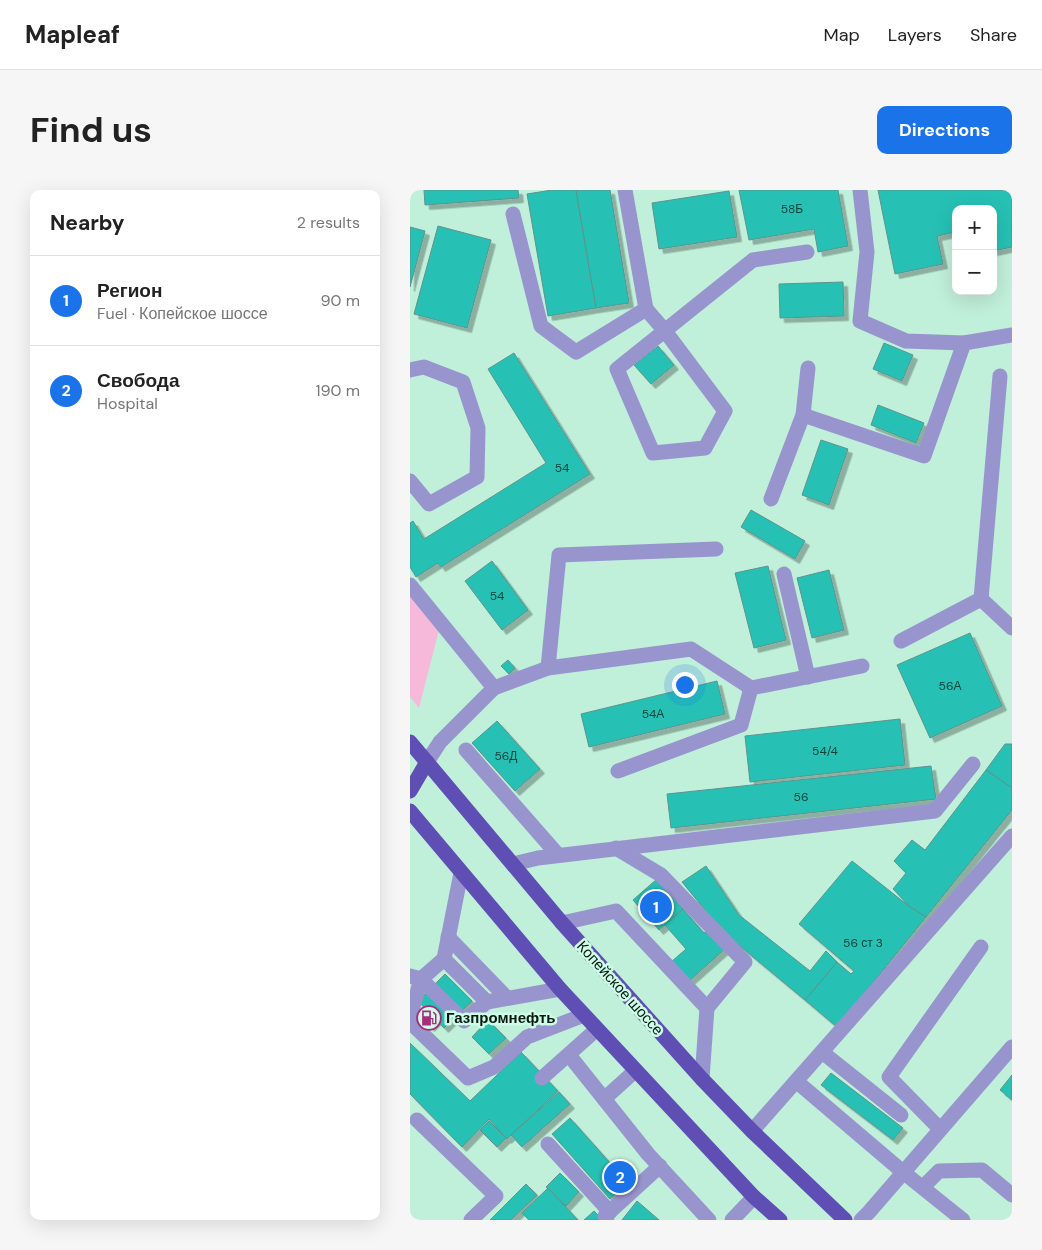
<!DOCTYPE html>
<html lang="en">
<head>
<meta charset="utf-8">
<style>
  :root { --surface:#fff; --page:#f6f6f6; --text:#222; --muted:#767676; --line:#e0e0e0; --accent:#1a73e8 }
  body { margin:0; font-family:"DM Sans",sans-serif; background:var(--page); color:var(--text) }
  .controls { position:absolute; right:15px; top:15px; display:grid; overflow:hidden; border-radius:10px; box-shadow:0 5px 20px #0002 }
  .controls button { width:45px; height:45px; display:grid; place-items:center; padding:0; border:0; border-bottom:1px solid var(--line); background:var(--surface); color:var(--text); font:25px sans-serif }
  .you { position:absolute; left:274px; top:494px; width:18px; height:18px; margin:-12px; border:4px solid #fff; border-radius:50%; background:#1a73e8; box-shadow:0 0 0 8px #1a73e833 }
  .badge { display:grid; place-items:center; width:32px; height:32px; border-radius:50%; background:var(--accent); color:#fff; font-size:16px; font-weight:700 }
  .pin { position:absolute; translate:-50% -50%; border:2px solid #fff; box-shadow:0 1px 5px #0006 }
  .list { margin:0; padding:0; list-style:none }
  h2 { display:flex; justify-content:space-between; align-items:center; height:65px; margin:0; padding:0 20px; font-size:21px }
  h2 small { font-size:16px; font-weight:400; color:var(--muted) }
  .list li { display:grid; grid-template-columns:32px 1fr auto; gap:15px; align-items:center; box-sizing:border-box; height:90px; padding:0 20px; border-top:1px solid var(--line) }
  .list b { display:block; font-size:19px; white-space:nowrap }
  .list p { margin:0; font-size:16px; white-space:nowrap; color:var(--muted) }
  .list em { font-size:16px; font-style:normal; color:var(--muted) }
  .map { position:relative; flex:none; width:602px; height:1030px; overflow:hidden; border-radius:10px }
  header { display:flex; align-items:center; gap:30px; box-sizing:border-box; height:70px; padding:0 25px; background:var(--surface); border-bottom:1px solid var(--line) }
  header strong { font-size:24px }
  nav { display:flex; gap:28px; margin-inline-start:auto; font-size:18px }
  .intro { display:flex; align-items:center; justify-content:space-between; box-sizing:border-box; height:120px; padding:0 30px }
  h1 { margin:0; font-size:35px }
  .button { padding:12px 22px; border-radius:10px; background:var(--accent); color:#fff; font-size:18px; font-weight:700 }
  main { display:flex; gap:30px; padding:0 30px }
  aside { flex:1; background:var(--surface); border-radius:10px; box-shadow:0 5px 20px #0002 }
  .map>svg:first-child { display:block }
  .green { fill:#f6b9d9 }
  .building { fill:#25c1b4; stroke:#5f938d; filter:url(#shadow) }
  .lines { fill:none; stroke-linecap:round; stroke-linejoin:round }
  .minor { stroke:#9895ce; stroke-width:15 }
  .major { stroke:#5f4fb5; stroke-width:15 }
  .labels { text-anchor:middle; stroke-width:5; stroke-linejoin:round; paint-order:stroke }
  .number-label { font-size:12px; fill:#0e433a }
  .street-label { font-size:15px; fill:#071912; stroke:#cdfde7 }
  .poi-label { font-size:15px; font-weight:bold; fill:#071912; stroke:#cdfde7; text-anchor:start }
</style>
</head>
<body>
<header>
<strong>Mapleaf</strong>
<nav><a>Map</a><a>Layers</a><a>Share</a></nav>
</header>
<div class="intro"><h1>Find us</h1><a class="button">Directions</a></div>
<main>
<aside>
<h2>Nearby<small>2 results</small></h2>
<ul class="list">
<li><span class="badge">1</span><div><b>Регион</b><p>Fuel · Копейское шоссе</p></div><em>90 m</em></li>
<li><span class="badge">2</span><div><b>Свобода</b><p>Hospital</p></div><em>190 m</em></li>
</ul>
</aside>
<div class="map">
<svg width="602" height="1030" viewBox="0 0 602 1030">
  <defs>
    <filter id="shadow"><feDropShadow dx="4.5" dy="4.5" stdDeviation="0" flood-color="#0004"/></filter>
  </defs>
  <rect width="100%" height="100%" fill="#c0efda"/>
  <!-- green -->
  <path class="green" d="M0 403 30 436 9 518 0 507Z"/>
  <!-- building -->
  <g class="building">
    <path d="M14 0H108L109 8 15 15Z"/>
    <path d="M142 0H166L186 118 138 126 117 4Z"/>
    <path d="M166 0H200L219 113 186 118Z"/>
    <path d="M329 0H428L438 56 408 62 404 39 339 50Z"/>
    <path d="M468 0H602V57L583 61V19H546V42L527 46 533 74 485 84Z"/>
    <path d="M319 1 327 47 249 59 242 13Z"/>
    <path d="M28 36 81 50 57 138 4 124Z"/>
    <path d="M0 37 15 41 0 97Z"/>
    <path d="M433 92 434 126 370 128 369 94Z"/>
    <path d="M474 153 503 165 492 191 463 179Z"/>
    <path d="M248 156 264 175 241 194 224 175Z"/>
    <path d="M104 163 180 284 31 377 28 373 6 387 0 377V333L3 331 14 349 136 273 78 179Z"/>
    <path d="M468 215 514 233 506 253 461 235Z"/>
    <path d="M411 250 438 259 419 315 392 305Z"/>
    <path d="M341 320 395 351 385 369 331 337Z"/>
    <path d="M82 371 118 420 92 440 55 391Z"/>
    <path d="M358 376 376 450 344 458 325 383Z"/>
    <path d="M419 380 434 440 402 448 387 388Z"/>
    <path d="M560 443 592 516 520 548 487 475Z"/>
    <path d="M98 470 105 478 99 484 91 476Z"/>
    <path d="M307 491 315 524 179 557 171 524Z"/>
    <path d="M490 529 495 575 340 592 335 546Z"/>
    <path d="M87 531 130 579 105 601 62 553Z"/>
    <path d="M595 554H602V598L576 580Z"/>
    <path d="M521 576 526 609 261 638 257 604Z"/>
    <path d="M576 580 602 598V620L516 727 500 717 483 699 496 683 484 671 502 650 515 660Z"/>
    <path d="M442 671 500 717 516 727 427 837 395 810 427 772 441 784 444 781 389 734Z"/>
    <path d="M296 676 329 725 400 781 416 761 427 772 395 810 313 742 272 692Z"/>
    <path d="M247 689 273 719 249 740 223 710Z"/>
    <path d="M273 719 294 743 299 739 316 758 270 799 253 779 276 759 255 735Z"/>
    <path d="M35 784 62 811 34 838 8 811Z"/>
    <path d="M15 818 27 830 20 837 8 825Z"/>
    <path d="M78 830 96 848 79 864 62 847Z"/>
    <path d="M0 853 60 911 111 862 148 901 97 949 79 929 52 957 0 904Z"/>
    <path d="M421 883 493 938 483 950 411 895Z"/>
    <path d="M602 885V910L590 900Z"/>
    <path d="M149 902 160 914 112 957 101 945Z"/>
    <path d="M160 928 218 993 200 1009 142 944Z"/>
    <path d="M79 931 96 948 87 957 70 940Z"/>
    <path d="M150 983 169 1002 156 1016 136 997Z"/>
    <path d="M116 994 127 1005 101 1030H80Z"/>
    <path d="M138 998 168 1030H119L112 1023Z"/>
    <path d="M227 1011 249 1030H212Z"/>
    <path d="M184 1021 193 1030H174Z"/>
  </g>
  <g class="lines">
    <!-- minor -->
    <g class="minor">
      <path d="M450 0 457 62 450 131 496 151 554 153 602 145"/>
      <path d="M103 24 131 136 166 162 236 119 215 0"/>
      <path d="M236 119 255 141 315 221 295 258 243 263 207 179 343 70 397 62"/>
      <path d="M0 180 14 177 53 192 68 238 67 287 19 314 0 291"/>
      <path d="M393 225 514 266 554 153"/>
      <path d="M361 309 393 225 398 178"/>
      <path d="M374 384 398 487"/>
      <path d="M0 395 84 498"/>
      <path d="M571 409 602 438"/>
      <path d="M491 451 571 409 590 186"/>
      <path d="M138 478 149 365 306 359"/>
      <path d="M56 560 148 665"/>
      <path d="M17 572 30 552 84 498 138 478 281 459 341 498 452 476"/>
      <path d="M208 581 331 535 341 498"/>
      <path d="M206 658 251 685 335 772 297 818"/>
      <path d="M103 674 128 668 525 621 563 574"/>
      <path d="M51 683 34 769 77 812 150 799"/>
      <path d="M152 733 206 721 297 818 292 889"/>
      <path d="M38 747 97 808"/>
      <path d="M0 786 11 789 54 831 77 812"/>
      <path d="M0 827 11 789 34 769"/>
      <path d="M0 832 58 888 84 877 117 847 174 825"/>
      <path d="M412 862 491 925"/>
      <path d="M159 865 238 964 299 1030"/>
      <path d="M132 888 187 839"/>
      <path d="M386 891 493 982 553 1030"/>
      <path d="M194 909 225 881"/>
      <path d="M7 930 86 1006 61 1030"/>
      <path d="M530 939 479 887 571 757"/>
      <path d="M342 941 602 646"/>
      <path d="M138 954 200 1022"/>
      <path d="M513 997 529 981 572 980 602 1005"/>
      <path d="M197 1027 195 1026 250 976"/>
      <path d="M322 1030 344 1007"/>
      <path d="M451 1030 459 1022 602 857"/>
    </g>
    <!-- major -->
    <g class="major">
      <path d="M0 552 152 733 292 889 342 941 435 1030"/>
      <path d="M0 601 17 572"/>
      <path d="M0 621 150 799 344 1007 370 1030"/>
    </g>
  </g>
  <!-- icons -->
  <defs>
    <g id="fuel-ring" transform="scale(1.25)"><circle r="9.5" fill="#cdfde7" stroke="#a92b7b" stroke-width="1.5"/><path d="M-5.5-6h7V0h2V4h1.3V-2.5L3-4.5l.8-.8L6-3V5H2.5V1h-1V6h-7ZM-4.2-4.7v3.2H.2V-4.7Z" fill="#a92b7b"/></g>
  </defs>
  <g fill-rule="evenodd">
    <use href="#fuel-ring" x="19" y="828"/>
  </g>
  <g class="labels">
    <!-- number labels -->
    <g class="number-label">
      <text x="382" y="23">58Б</text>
      <text x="152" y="282">54</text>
      <text x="87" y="410">54</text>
      <text x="540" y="500">56А</text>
      <text x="243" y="528">54А</text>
      <text x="415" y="565">54/4</text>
      <text x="96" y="570">56Д</text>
      <text x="391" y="611">56</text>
      <text x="453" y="757">56 ст 3</text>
    </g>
    <!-- street labels -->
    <g class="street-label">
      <text transform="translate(210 798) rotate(48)" y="5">Копейское шоссе</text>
    </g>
    <!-- poi labels -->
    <g class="poi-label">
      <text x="36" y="833">Газпромнефть</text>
    </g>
  </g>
</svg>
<div class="controls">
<button>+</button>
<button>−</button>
</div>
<div class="you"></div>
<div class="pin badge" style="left:246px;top:717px">1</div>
<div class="pin badge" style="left:210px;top:987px">2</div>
</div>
</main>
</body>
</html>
